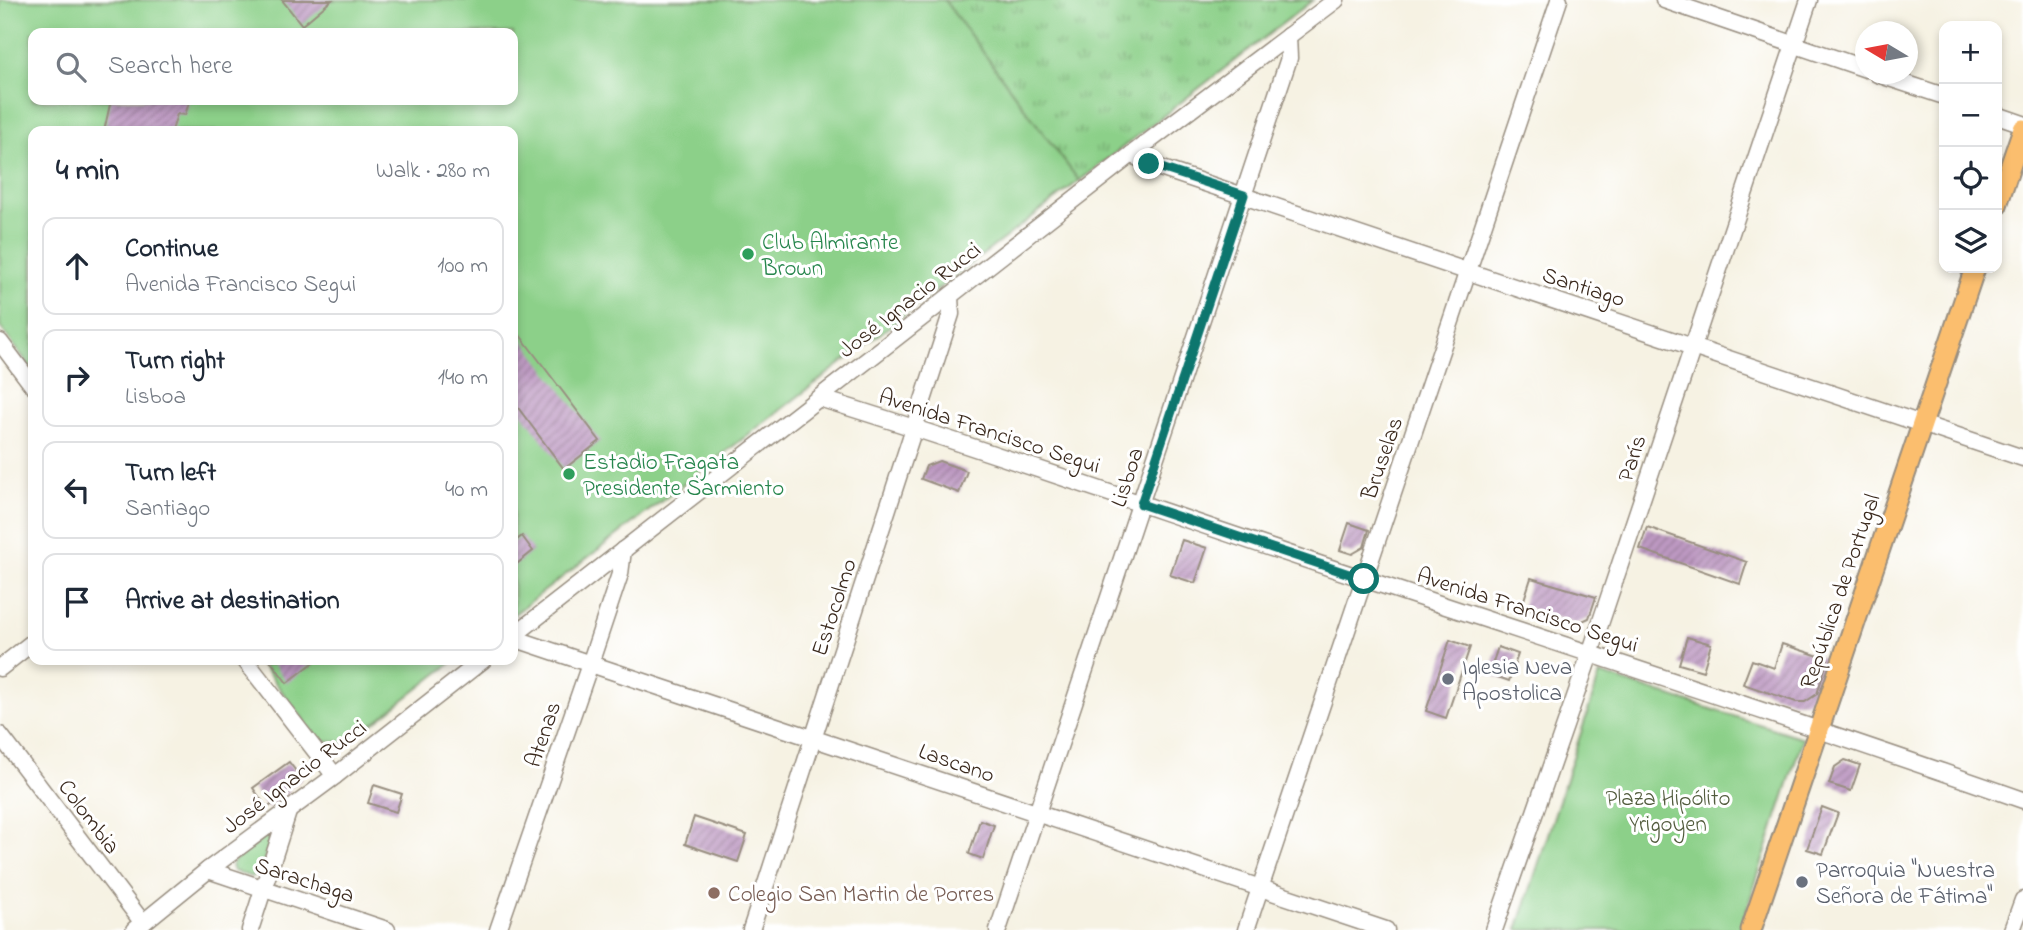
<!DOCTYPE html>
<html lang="en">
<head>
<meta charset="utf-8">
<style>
  :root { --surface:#fff; --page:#f2f2f3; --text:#1f2937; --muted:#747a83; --line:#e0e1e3 }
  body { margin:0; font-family:"Indie Flower",sans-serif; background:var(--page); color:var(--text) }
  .controls { position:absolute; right:21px; top:21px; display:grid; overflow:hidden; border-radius:14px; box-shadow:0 4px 10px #0003 }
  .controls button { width:63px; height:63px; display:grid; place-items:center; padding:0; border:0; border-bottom:2px solid var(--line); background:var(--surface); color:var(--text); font:35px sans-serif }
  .compass { position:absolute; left:1855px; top:21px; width:63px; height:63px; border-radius:50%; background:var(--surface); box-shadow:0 4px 10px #0003; rotate:280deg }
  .stop { position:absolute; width:21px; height:21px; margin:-16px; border:5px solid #0f766e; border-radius:50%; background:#fff }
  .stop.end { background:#0f766e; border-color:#fff; box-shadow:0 2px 7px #0008 }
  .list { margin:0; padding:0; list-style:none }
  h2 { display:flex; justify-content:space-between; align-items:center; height:91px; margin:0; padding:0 28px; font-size:30px }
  h2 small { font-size:23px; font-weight:400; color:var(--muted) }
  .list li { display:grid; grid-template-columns:46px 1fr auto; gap:21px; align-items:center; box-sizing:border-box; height:98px; margin:0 14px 14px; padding:0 14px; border:2px solid var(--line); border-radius:14px }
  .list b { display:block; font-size:26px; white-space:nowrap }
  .list p { margin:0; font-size:23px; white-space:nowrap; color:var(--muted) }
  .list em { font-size:23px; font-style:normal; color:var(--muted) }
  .icon { flex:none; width:38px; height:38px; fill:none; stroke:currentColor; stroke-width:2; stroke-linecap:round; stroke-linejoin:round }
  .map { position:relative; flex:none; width:2023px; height:930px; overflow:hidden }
  .search { position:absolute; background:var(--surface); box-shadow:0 4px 10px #0003; left:28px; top:28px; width:490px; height:77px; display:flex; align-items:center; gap:18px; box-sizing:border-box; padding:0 24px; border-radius:14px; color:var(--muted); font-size:26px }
  .panel { position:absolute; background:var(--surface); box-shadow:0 4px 10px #0003; left:28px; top:126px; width:490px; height:539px; border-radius:14px }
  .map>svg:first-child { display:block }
  .grass { fill:url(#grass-tufts); stroke:#647d54; stroke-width:2 }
  .park { fill:#8cd089; stroke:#647d54; stroke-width:2; fill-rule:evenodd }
  .building { fill:url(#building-hatch) }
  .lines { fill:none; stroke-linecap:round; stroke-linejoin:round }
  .minor-casing { stroke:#988e80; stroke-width:19 }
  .major-casing { stroke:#988e80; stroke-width:23 }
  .minor { stroke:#fff; stroke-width:16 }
  .major { stroke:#fbbe6e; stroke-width:19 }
  .route { stroke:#0f766e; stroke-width:9 }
  .leisure-dot { fill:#2e9e5b; stroke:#fff; stroke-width:2.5 }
  .worship-dot { fill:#6b7280; stroke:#fff; stroke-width:2.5 }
  .education-dot { fill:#8d6e63; stroke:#fff; stroke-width:2.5 }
  .labels { text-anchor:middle; stroke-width:6; stroke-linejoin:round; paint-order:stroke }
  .leisure-label { font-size:23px; fill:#27864d; stroke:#fff; text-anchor:start }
  .street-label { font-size:23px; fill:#3b2a1e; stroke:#fff }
  .worship-label { font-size:23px; fill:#5b616d; stroke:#fff; text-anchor:start }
  .park-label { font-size:23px; fill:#535c3e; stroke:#fff }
  .education-label { font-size:23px; fill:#785e54; stroke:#fff; text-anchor:start }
</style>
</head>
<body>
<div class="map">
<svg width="2023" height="930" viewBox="0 0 2023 930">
  <defs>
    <pattern id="grass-tufts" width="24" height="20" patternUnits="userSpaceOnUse" patternTransform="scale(1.75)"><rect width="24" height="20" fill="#8cd089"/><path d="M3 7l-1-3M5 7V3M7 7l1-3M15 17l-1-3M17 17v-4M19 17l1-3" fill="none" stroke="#74a96f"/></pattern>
    <pattern id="building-hatch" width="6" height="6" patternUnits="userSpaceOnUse" patternTransform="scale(1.75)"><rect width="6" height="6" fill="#bd99c2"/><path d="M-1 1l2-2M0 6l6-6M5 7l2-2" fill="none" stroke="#9b7d9d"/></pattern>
  </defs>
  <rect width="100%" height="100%" fill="#fff"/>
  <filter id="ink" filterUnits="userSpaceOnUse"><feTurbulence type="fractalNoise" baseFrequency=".0143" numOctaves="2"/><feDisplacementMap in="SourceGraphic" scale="14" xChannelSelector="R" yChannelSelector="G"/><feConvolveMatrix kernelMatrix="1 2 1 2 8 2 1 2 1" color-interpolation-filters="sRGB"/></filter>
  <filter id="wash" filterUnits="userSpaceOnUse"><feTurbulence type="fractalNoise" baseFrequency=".00686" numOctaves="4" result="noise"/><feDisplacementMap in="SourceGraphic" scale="28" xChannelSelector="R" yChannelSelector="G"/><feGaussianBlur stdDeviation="1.57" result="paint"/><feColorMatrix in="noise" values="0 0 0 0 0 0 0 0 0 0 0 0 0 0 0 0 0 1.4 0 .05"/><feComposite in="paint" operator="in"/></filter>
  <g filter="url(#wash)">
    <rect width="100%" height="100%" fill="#f6f2e3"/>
    <!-- grass -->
    <path class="grass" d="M944 0H1313L1079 181Z"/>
    <!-- park -->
    <g class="park">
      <path d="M0 0H944L1079 181 513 615V131H33V370L0 327ZM33 33H513V100H33Z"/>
      <path d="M258 660H455L348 743 319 740Z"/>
      <path d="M1600 674 1803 738 1740 930H1517Z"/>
      <path d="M265 836 269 838 270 843 259 874 251 877 233 871 231 866 234 861Z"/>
    </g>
    <g id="blocks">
      <!-- building -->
      <g class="building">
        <path d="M282 0H332L302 25Z"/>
        <path d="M111 100H179L189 103 185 115 177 114 172 131H104Z"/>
        <path d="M513 326 600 441 564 469 513 401Z"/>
        <path d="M939 461 967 471 959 493 921 479 926 466Z"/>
        <path d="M1349 523 1369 530 1364 547 1352 554 1340 550Z"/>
        <path d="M1647 527 1747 562 1740 584 1640 549Z"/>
        <path d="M522 536 533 551 513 567V543Z"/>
        <path d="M1182 540 1207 548 1195 583 1170 575Z"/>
        <path d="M1531 578 1596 597 1589 618 1576 624 1522 606Z"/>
        <path d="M1687 637 1711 644 1703 671 1679 664Z"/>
        <path d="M1450 640 1470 647 1446 718 1426 711Z"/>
        <path d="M1782 644 1828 659 1817 694 1805 702H1796L1743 684 1752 660 1774 668Z"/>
        <path d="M1498 647 1518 654 1509 681 1489 674Z"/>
        <path d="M270 660H317L287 683Z"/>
        <path d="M1845 760 1860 765 1851 791 1829 784 1835 767Z"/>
        <path d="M289 762 302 779 288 789 290 792 267 808 253 788Z"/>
        <path d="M374 785 402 794 396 812 368 803Z"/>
        <path d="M1822 807 1838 813 1823 854 1807 849Z"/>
        <path d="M694 817 747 835 738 862 685 844Z"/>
        <path d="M980 820 994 825 983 859 969 854Z"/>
      </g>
    </g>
  </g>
  <g filter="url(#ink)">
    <use href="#blocks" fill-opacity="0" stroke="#988e80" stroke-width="2"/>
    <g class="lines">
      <!-- minor casing -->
      <g class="minor-casing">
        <g id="minor">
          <path d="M1664 0 1866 69"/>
          <path d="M1877 74 1944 96"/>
          <path d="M1997 115 2023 124"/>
          <path d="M1132 154 1148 164 2023 458"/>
          <path d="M0 342 33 386"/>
          <path d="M819 398C1002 454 1182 519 1364 579 1584 652 1804 723 2023 800"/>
          <path d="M513 636 1132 154 1336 0"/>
          <path d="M513 638 1386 930"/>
          <path d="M245 660 335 776"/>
          <path d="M0 668 33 642"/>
          <path d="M0 735 143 923"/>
          <path d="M208 870 387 930"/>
          <path d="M134 930 208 870 335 776 483 660"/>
          <path d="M250 930 288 812"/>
          <path d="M498 930 590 664 620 574 623 550"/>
          <path d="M751 930 951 314 950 297"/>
          <path d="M998 930 1289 58 1288 36"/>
          <path d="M1246 930 1559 0"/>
          <path d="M1494 930 1590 654 1809 0"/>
          <path d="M2012 930 2023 900"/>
        </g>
      </g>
      <!-- major casing -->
      <g class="major-casing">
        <g id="major">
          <path d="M1997 205 2023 129"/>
          <path d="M1751 930 1975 268"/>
        </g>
      </g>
      <!-- minor -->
      <use href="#minor" class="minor"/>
      <!-- major -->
      <use href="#major" class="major"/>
    </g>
  </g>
  <g class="lines" filter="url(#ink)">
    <!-- route -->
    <path class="route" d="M1149 164 1244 195 1141 504 1364 579"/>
  </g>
  <!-- markers -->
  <g class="leisure-dot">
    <circle cx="748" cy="254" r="7"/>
    <circle cx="569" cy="474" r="7"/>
  </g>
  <g class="worship-dot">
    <circle cx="1448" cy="679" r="7"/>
    <circle cx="1802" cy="882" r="7"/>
  </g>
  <circle class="education-dot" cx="714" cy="893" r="7"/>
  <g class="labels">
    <!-- leisure labels -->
    <g class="leisure-label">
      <text x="762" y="249">Club Almirante<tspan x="762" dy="26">Brown</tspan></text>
      <text x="583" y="469">Estadio Fragata<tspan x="583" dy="26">Presidente Sarmiento</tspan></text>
    </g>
    <!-- street labels -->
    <g class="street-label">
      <text transform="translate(1584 286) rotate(18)" y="8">Santiago</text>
      <text transform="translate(909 299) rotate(-38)" y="8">José Ignacio Rucci</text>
      <text transform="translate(990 430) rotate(18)" y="8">Avenida Francisco Segui</text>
      <text transform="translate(1381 458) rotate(-71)" y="8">Bruselas</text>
      <text transform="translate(1631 458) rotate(-72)" y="8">París</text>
      <text transform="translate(1126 477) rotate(-72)" y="8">Lisboa</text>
      <text transform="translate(1839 591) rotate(-71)" y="8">República de Portugal</text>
      <text transform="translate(833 607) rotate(-72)" y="8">Estocolmo</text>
      <text transform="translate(1528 609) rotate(18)" y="8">Avenida Francisco Segui</text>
      <text transform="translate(542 734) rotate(-71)" y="8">Atenas</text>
      <text transform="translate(957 762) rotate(19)" y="8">Lascano</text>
      <text transform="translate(294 776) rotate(-37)" y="8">José Ignacio Rucci</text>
      <text transform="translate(90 816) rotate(53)" y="8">Colombia</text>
      <text transform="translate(305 879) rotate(18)" y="8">Sarachaga</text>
    </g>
    <!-- worship labels -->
    <g class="worship-label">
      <text x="1462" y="674">Iglesia Neva<tspan x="1462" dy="26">Apostolica</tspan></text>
      <text x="1816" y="877">Parroquia "Nuestra<tspan x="1816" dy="26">Señora de Fátima"</tspan></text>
    </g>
    <!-- park labels -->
    <g class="park-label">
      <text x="1668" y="805">Plaza Hipólito<tspan x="1668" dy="26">Yrigoyen</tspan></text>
    </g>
    <!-- education labels -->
    <g class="education-label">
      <text x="728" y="901">Colegio San Martin de Porres</text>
    </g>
  </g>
</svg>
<div class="controls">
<button>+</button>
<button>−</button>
<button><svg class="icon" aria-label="locate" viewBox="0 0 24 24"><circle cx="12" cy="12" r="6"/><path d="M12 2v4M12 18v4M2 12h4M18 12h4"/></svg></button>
<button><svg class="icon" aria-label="layers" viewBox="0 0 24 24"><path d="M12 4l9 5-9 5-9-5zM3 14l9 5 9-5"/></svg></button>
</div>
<svg class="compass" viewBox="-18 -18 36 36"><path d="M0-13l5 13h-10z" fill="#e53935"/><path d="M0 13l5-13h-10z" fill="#747a83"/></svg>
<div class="stop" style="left:1364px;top:579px"></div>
<div class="stop end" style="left:1149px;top:164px"></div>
<div class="search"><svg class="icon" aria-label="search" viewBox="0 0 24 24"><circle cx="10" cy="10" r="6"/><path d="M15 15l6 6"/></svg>Search here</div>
<section class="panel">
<h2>4 min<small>Walk · 280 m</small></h2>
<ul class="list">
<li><svg class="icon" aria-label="ahead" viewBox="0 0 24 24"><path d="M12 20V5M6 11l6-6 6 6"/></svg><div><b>Continue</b><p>Avenida Francisco Segui</p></div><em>100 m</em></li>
<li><svg class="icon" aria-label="right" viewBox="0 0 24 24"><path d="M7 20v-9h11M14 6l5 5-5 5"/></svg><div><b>Turn right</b><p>Lisboa</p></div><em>140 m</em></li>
<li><svg class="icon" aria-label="left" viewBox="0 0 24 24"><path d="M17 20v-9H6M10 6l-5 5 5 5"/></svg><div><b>Turn left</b><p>Santiago</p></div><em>40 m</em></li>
<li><svg class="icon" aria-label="arrive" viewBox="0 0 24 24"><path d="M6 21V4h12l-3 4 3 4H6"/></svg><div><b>Arrive at destination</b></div></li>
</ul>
</section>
</div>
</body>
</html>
